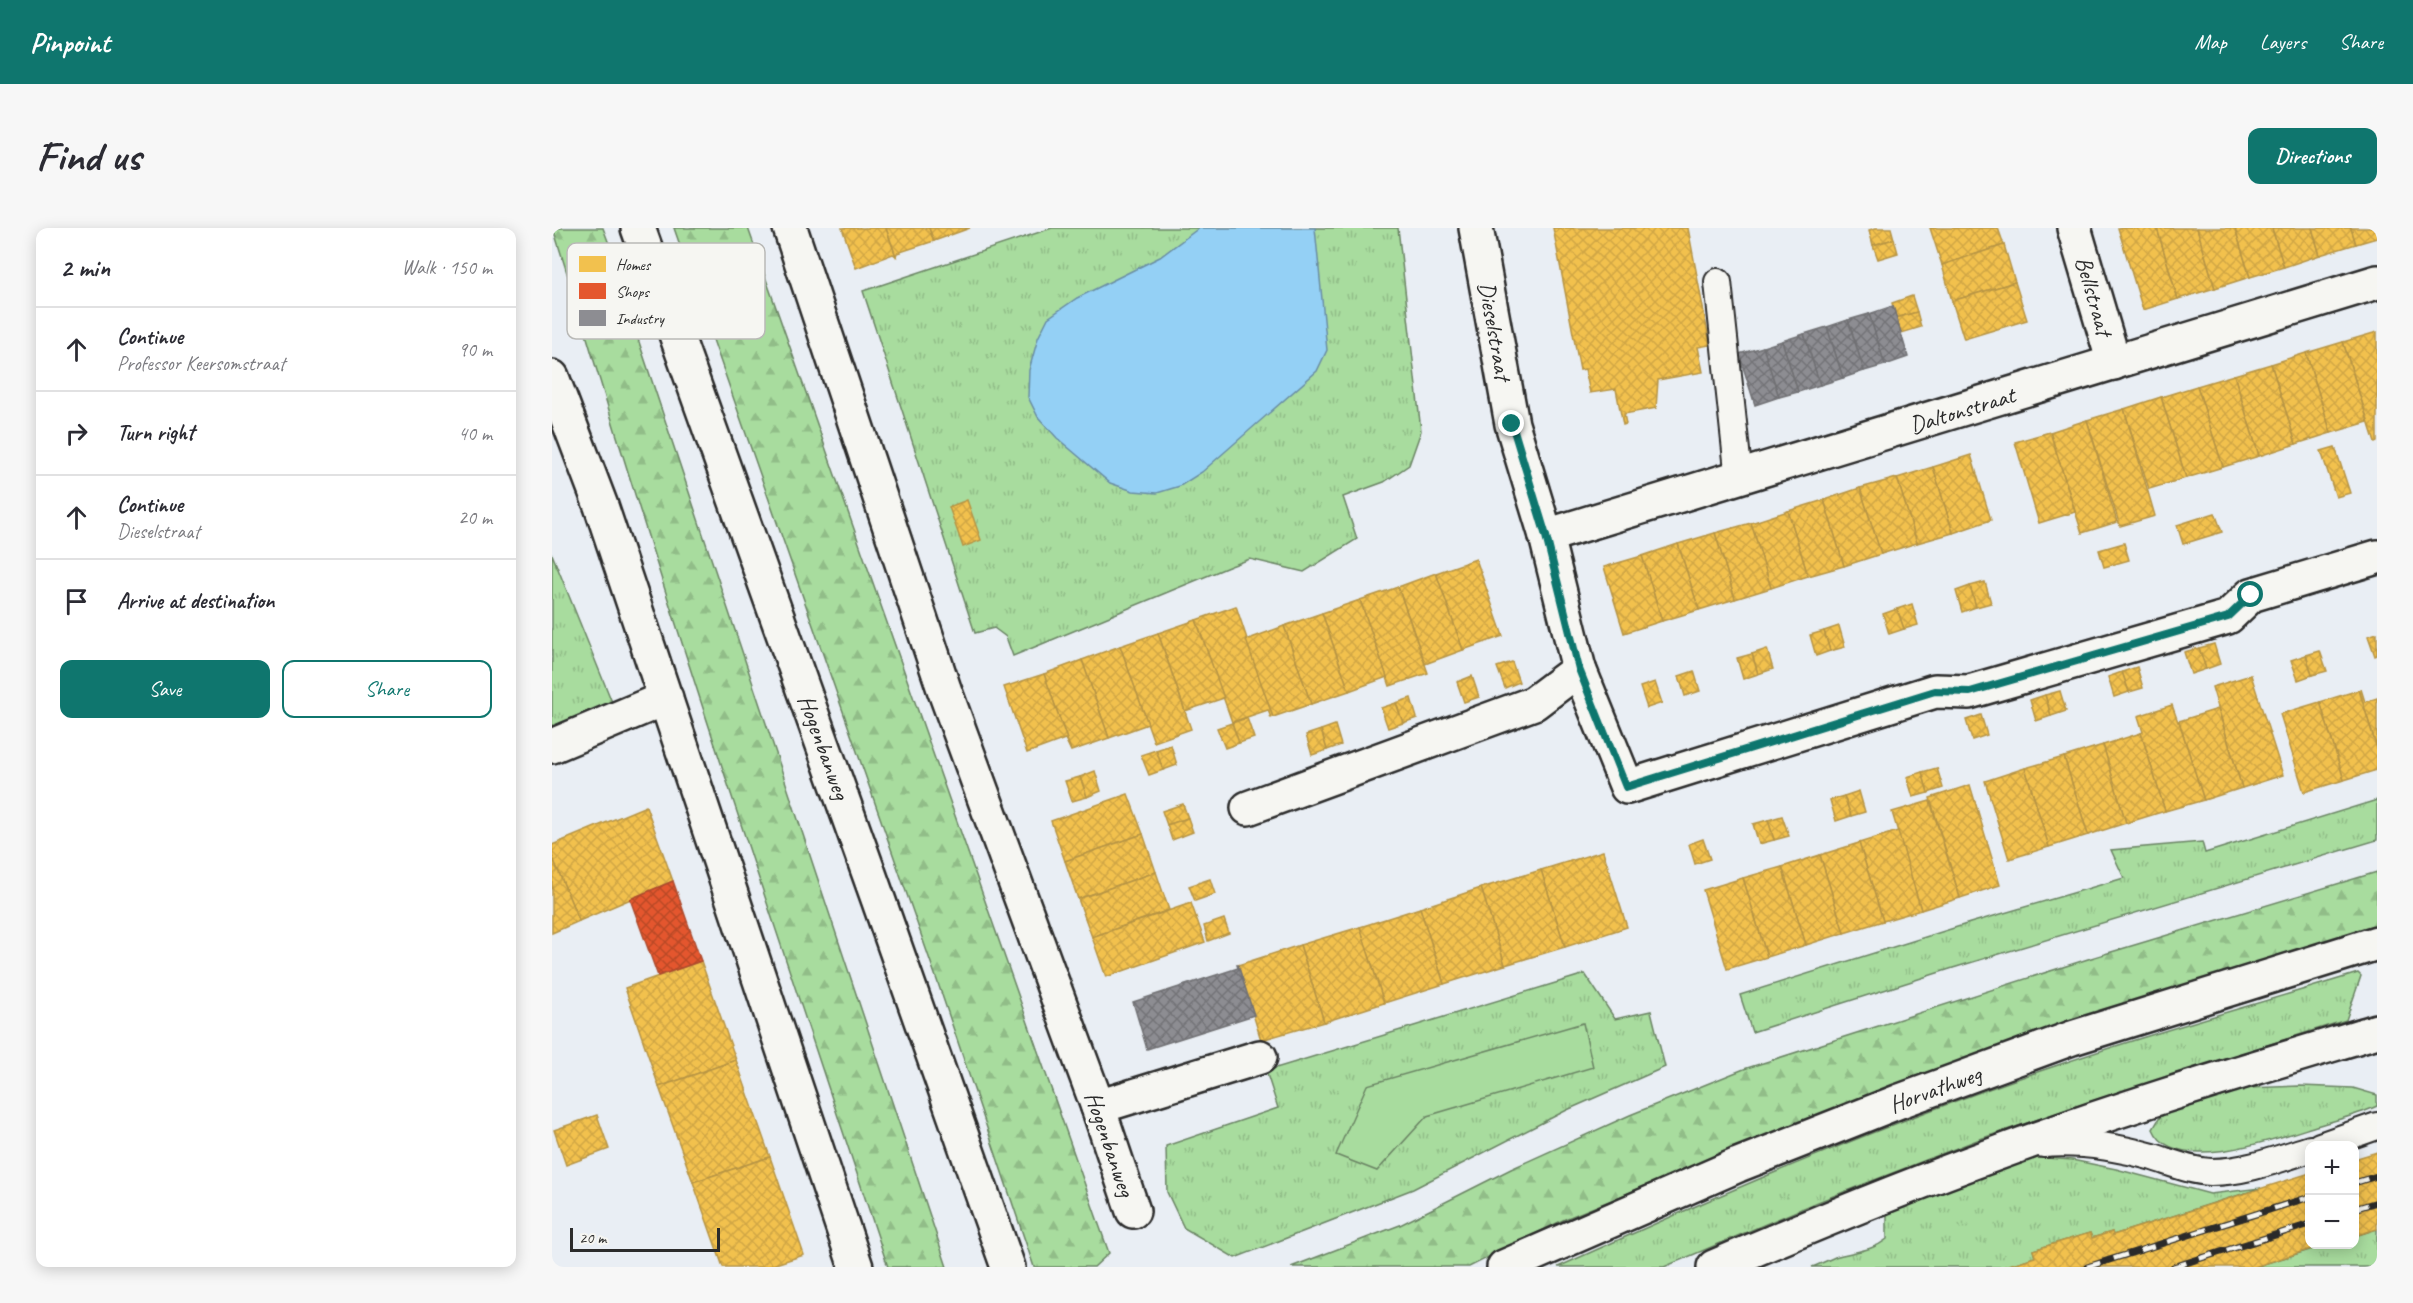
<!DOCTYPE html>
<html lang="en">
<head>
<meta charset="utf-8">
<style>
  :root { --surface:#fff; --page:#f7f7f7; --text:#2b2b33; --muted:#7c7c81; --line:#e1e1e2; --accent:#0f766e }
  body { margin:0; font-family:Caveat,sans-serif; background:var(--page); color:var(--text) }
  .controls { position:absolute; right:18px; bottom:18px; display:grid; overflow:hidden; border-radius:12px; box-shadow:0 3px 15px #0003 }
  .controls button { width:54px; height:54px; display:grid; place-items:center; padding:0; border:0; border-bottom:2px solid var(--line); background:var(--surface); color:var(--text); font:30px sans-serif }
  .scale { position:absolute; left:18px; bottom:15px; width:150px; box-sizing:border-box; padding-left:6px; border:3px solid #2b2b2b; border-top:0; font-size:16px; line-height:21px; white-space:nowrap; color:#2b2b2b; -webkit-text-stroke:4px #f6f6f2; paint-order:stroke }
  .stop { position:absolute; width:18px; height:18px; margin:-14px; border:4px solid #0f766e; border-radius:50%; background:#fff }
  .stop.end { background:#0f766e; border-color:#fff; box-shadow:0 2px 6px #0008 }
  .list { margin:0; padding:0; list-style:none }
  h2 { display:flex; justify-content:space-between; align-items:center; height:78px; margin:0; padding:0 24px; font-size:26px }
  h2 small { font-size:20px; font-weight:400; color:var(--muted) }
  .list li { display:grid; grid-template-columns:39px 1fr auto; gap:18px; align-items:center; box-sizing:border-box; height:84px; padding:0 24px; border-top:2px solid var(--line) }
  .list b { display:block; font-size:22px; white-space:nowrap }
  .list p { margin:0; font-size:20px; white-space:nowrap; color:var(--muted) }
  .list em { font-size:20px; font-style:normal; color:var(--muted) }
  .actions { display:flex; gap:12px; padding:18px 24px }
  .actions a { flex:1; padding:14px 0; border:2px solid var(--accent); border-radius:12px; text-align:center; font-size:21px; color:var(--accent) }
  .actions .main { background:var(--accent); color:#fff }
  .icon { flex:none; width:33px; height:33px; fill:none; stroke:currentColor; stroke-width:2; stroke-linecap:round; stroke-linejoin:round }
  .map { position:relative; flex:none; width:1825px; height:1039px; overflow:hidden; border-radius:12px }
  header { display:flex; align-items:center; gap:36px; box-sizing:border-box; height:84px; padding:0 30px; background:var(--accent); color:#fff }
  header strong { font-size:28px }
  nav { display:flex; gap:33px; margin-inline-start:auto; font-size:21px }
  .intro { display:flex; align-items:center; justify-content:space-between; box-sizing:border-box; height:144px; padding:0 36px }
  h1 { margin:0; font-size:42px }
  .button { padding:15px 27px; border-radius:12px; background:var(--accent); color:#fff; font-size:21px; font-weight:700 }
  main { display:flex; gap:36px; padding:0 36px }
  aside { flex:1; background:var(--surface); border-radius:12px; box-shadow:0 3px 15px #0003 }
  .map>svg:first-child { display:block }
  .grass { fill:url(#grass-tufts); stroke:#6a8464; stroke-width:1.5 }
  .forest { fill:url(#forest-firs); stroke:#6a8464; stroke-width:1.5 }
  .green { fill:#a8dc9e; stroke:#6a8464; stroke-width:1.5 }
  .water { fill:#94d0f5; stroke:#6a8ea4; stroke-width:1.5 }
  .homes { fill:url(#homes-cross-hatch); stroke:#b69444; stroke-width:1.5 }
  .shops { fill:url(#shops-cross-hatch); stroke:#ac4a2d; stroke-width:1.5 }
  .industry { fill:url(#industry-cross-hatch); stroke:#707073; stroke-width:1.5 }
  .lines { fill:none; stroke-linecap:round; stroke-linejoin:round }
  .lane-casing { stroke:#2b2b2b; stroke-width:30 }
  .street-casing { stroke:#2b2b2b; stroke-width:38 }
  .secondary-casing { stroke:#2b2b2b; stroke-width:38 }
  .lane { stroke:#f6f6f2; stroke-width:26 }
  .street { stroke:#f6f6f2; stroke-width:33 }
  .secondary { stroke:#f6f6f2; stroke-width:33 }
  .rail-casing { stroke:#2b2b2b; stroke-width:7 }
  .rail { stroke:#f6f6f2; stroke-width:4.5; stroke-dasharray:14; stroke-linecap:butt }
  .route { stroke:#0f766e; stroke-width:8 }
  .labels { text-anchor:middle; stroke-width:6; stroke-linejoin:round; paint-order:stroke }
  .street-label { font-size:24px; fill:#2b2b2b; stroke:#f6f6f2 }
  .key { fill:#f6f6f2; stroke:#b9b9b6; stroke-width:1.5 }
  .key-label { font-size:16px; fill:#2b2b2b }
</style>
</head>
<body>
<header>
<strong>Pinpoint</strong>
<nav><a>Map</a><a>Layers</a><a>Share</a></nav>
</header>
<div class="intro"><h1>Find us</h1><a class="button">Directions</a></div>
<main>
<aside>
<h2>2 min<small>Walk · 150 m</small></h2>
<ul class="list">
<li><svg class="icon" aria-label="ahead" viewBox="0 0 24 24"><path d="M12 20V5M6 11l6-6 6 6"/></svg><div><b>Continue</b><p>Professor Keersomstraat</p></div><em>90 m</em></li>
<li><svg class="icon" aria-label="right" viewBox="0 0 24 24"><path d="M7 20v-9h11M14 6l5 5-5 5"/></svg><div><b>Turn right</b></div><em>40 m</em></li>
<li><svg class="icon" aria-label="ahead" viewBox="0 0 24 24"><path d="M12 20V5M6 11l6-6 6 6"/></svg><div><b>Continue</b><p>Dieselstraat</p></div><em>20 m</em></li>
<li><svg class="icon" aria-label="arrive" viewBox="0 0 24 24"><path d="M6 21V4h12l-3 4 3 4H6"/></svg><div><b>Arrive at destination</b></div></li>
</ul>
<div class="actions"><a class="main">Save</a><a>Share</a></div>
</aside>
<div class="map">
<svg width="1825" height="1039" viewBox="0 0 1825 1039">
  <defs>
    <pattern id="grass-tufts" width="24" height="20" patternUnits="userSpaceOnUse" patternTransform="scale(1.5)"><rect width="24" height="20" fill="#a8dc9e"/><path d="M3 7l-1-3M5 7V3M7 7l1-3M15 17l-1-3M17 17v-4M19 17l1-3" fill="none" stroke="#91bd88"/></pattern>
    <pattern id="forest-firs" width="22" height="20" patternUnits="userSpaceOnUse" patternTransform="scale(1.5)"><rect width="22" height="20" fill="#a8dc9e"/><path d="M5 1l3.5 6h-7zM16 11l3.5 6h-7z" fill="#91bd88"/></pattern>
    <pattern id="homes-cross-hatch" width="8" height="8" patternUnits="userSpaceOnUse" patternTransform="scale(1.5)"><rect width="8" height="8" fill="#f2c14e"/><path d="M0 0l8 8M0 8l8-8" fill="none" stroke="#d0a644"/></pattern>
    <pattern id="shops-cross-hatch" width="8" height="8" patternUnits="userSpaceOnUse" patternTransform="scale(1.5)"><rect width="8" height="8" fill="#e4572e"/><path d="M0 0l8 8M0 8l8-8" fill="none" stroke="#b94827"/></pattern>
    <pattern id="industry-cross-hatch" width="8" height="8" patternUnits="userSpaceOnUse" patternTransform="scale(1.5)"><rect width="8" height="8" fill="#8d8d92"/><path d="M0 0l8 8M0 8l8-8" fill="none" stroke="#737377"/></pattern>
  </defs>
  <rect width="100%" height="100%" fill="#e9eef4"/>
  <filter id="ink" filterUnits="userSpaceOnUse"><feTurbulence type="fractalNoise" baseFrequency=".0167" numOctaves="2"/><feDisplacementMap in="SourceGraphic" scale="12" xChannelSelector="R" yChannelSelector="G"/><feConvolveMatrix kernelMatrix="1 2 1 2 8 2 1 2 1" color-interpolation-filters="sRGB"/></filter>
  <g filter="url(#ink)">
    <!-- grass -->
    <g class="grass">
      <path d="M500 0H846L869 203 857 237 832 254 791 269 805 311 752 344 698 331 679 338 461 428 454 409 442 400 423 405 311 63Z"/>
      <path d="M0 326 62 479 0 504Z"/>
      <path d="M1825 572V612L1401 740 1200 804 1188 767 1418 695 1572 650 1559 622 1650 614 1653 625Z"/>
      <path d="M1806 745 1809 748 1794 792 1540 873 1428 911 1266 974 1112 1039H1006C1168 966 1338 893 1506 837 1605 803 1706 776 1806 745Z"/>
      <path d="M1033 746 1063 791 1099 783 1113 839 1015 882 861 961 683 1030 632 1000 615 964 614 918 726 880 714 843Z"/>
      <path d="M1748 858 1801 860 1825 867V878C1806 887 1784 892 1764 898 1729 909 1621 949 1601 901L1608 889 1619 883 1695 860Z"/>
      <path d="M1482 929 1520 932 1564 941 1658 966 1709 960 1561 1007 1560 1004 1540 1010 1538 1005 1481 1022 1483 1029 1451 1039H1260C1268 1036 1276 1032 1283 1029 1302 1023 1319 1024 1335 1011V982Z"/>
      <path d="M1825 1001V1039H1702L1774 1017 1802 1016 1803 1008Z"/>
    </g>
    <!-- forest -->
    <g class="forest">
      <path d="M1 0H51L63 32 50 51 31 57 16 48Z"/>
      <path d="M122 0H196L557 1025 542 1039H482L387 758Z"/>
      <path d="M60 67 72 69 395 1039H336C231 722 123 406 28 86Z"/>
      <path d="M1825 644V702L1163 930 1013 991 917 1039H739L848 997 959 941 1078 887 1192 841 1536 731Z"/>
    </g>
    <!-- green -->
    <path class="green" d="M1031 795 1041 839 875 888 825 943 784 927 815 857Z"/>
    <!-- water -->
    <path class="water" d="M647 0H763L775 122 765 143 650 244 628 258 605 265 581 263 558 255 505 210 486 189 476 169 477 142 486 110 496 90 525 70 608 29Z"/>
    <!-- homes -->
    <g class="homes">
      <path d="M290 0H334L344 28 341 26 304 40Z"/>
      <path d="M334 0H377L382 13 345 25 344 28Z"/>
      <path d="M377 0H418L382 13Z"/>
      <path d="M1001 0H1136L1158 117 1146 119 1151 144 1106 152 1104 180 1072 186 1074 196 1071 197 1064 161 1038 165 1033 141 1028 142Z"/>
      <path d="M1324 0H1339L1342 11 1321 17 1317 2Z"/>
      <path d="M1378 0H1446L1452 17 1390 37Z"/>
      <path d="M1566 0H1605L1626 71 1591 82Z"/>
      <path d="M1605 0H1645L1663 60 1626 71Z"/>
      <path d="M1645 0H1683L1698 49 1663 60Z"/>
      <path d="M1683 0H1720L1732 39 1698 49Z"/>
      <path d="M1720 0H1760L1768 27 1732 39Z"/>
      <path d="M1760 0H1799L1804 16 1768 27Z"/>
      <path d="M1799 0H1825V10L1804 16Z"/>
      <path d="M1342 11 1346 25 1326 31 1321 17Z"/>
      <path d="M1452 17 1463 54 1400 73 1390 37Z"/>
      <path d="M1463 54 1475 92 1412 111 1400 73Z"/>
      <path d="M1360 68 1365 84 1344 90 1340 75Z"/>
      <path d="M1365 84 1369 99 1349 105 1344 90Z"/>
      <path d="M1825 104V214L1823 215 1791 114Z"/>
      <path d="M1791 114 1816 194 1779 205 1754 125Z"/>
      <path d="M1754 125 1779 205 1744 216 1719 136Z"/>
      <path d="M1719 136 1744 216 1707 228 1682 147Z"/>
      <path d="M1682 147 1707 228 1671 239 1645 158Z"/>
      <path d="M1645 158 1671 239 1634 250 1609 169Z"/>
      <path d="M1609 169 1634 250 1597 261 1572 181Z"/>
      <path d="M1572 181 1603 288 1568 298 1535 192Z"/>
      <path d="M1535 192 1565 294 1530 305 1498 204Z"/>
      <path d="M1498 204 1523 284 1487 295 1463 214Z"/>
      <path d="M1783 219 1798 265 1784 269 1769 223Z"/>
      <path d="M1419 227 1439 292 1401 305 1381 239Z"/>
      <path d="M1381 239 1401 305 1365 315 1345 250Z"/>
      <path d="M1345 250 1365 315 1329 326 1308 260Z"/>
      <path d="M1308 260 1329 326 1292 338 1272 272Z"/>
      <path d="M415 272 429 312 411 319 397 279Z"/>
      <path d="M1272 272 1292 338 1256 348 1236 283Z"/>
      <path d="M1236 283 1256 348 1219 360 1199 295Z"/>
      <path d="M1663 285 1670 304 1631 316 1625 297Z"/>
      <path d="M1199 295 1219 360 1183 371 1163 305Z"/>
      <path d="M1163 305 1183 371 1147 382 1126 316Z"/>
      <path d="M1572 315 1577 332 1552 339 1547 322Z"/>
      <path d="M1126 316 1147 382 1110 393 1090 328Z"/>
      <path d="M1090 328 1110 393 1072 405 1052 339Z"/>
      <path d="M924 331 951 408 911 422 884 345Z"/>
      <path d="M884 345 911 422 873 436 846 359Z"/>
      <path d="M1433 354 1439 375 1424 379 1418 358Z"/>
      <path d="M1418 358 1424 379 1410 384 1404 363Z"/>
      <path d="M846 359 876 445 838 458 808 372Z"/>
      <path d="M808 372 835 449 797 463 770 385Z"/>
      <path d="M1360 376 1366 397 1352 401 1345 381Z"/>
      <path d="M684 378 721 489 719 490 716 482 680 494 644 392Z"/>
      <path d="M1345 381 1352 401 1337 406 1331 386Z"/>
      <path d="M770 385 797 463 759 476 732 398Z"/>
      <path d="M644 392 672 470 633 483 606 405Z"/>
      <path d="M732 398 759 476 721 489 694 412Z"/>
      <path d="M1287 398 1293 419 1278 423 1272 403Z"/>
      <path d="M1272 403 1278 423 1264 428 1258 407Z"/>
      <path d="M606 405 639 501 602 514 568 418Z"/>
      <path d="M1825 405V427L1823 428 1816 408Z"/>
      <path d="M1662 416 1668 436 1654 441 1647 420Z"/>
      <path d="M568 418 596 496 557 510 530 432Z"/>
      <path d="M1647 420 1654 441 1639 446 1632 424Z"/>
      <path d="M1215 421 1221 441 1206 446 1200 426Z"/>
      <path d="M1768 423 1775 443 1760 447 1754 427Z"/>
      <path d="M1200 426 1206 446 1191 451 1185 430Z"/>
      <path d="M1754 427 1760 447 1746 452 1739 432Z"/>
      <path d="M530 432 557 510 519 523 492 446Z"/>
      <path d="M960 434 967 454 953 460 945 439Z"/>
      <path d="M1585 439 1591 460 1577 464 1570 444Z"/>
      <path d="M1142 443 1148 463 1133 468 1127 448Z"/>
      <path d="M1570 444 1577 464 1562 469 1556 449Z"/>
      <path d="M492 446 519 523 513 511 475 525 452 459Z"/>
      <path d="M1699 447 1731 547 1690 560 1660 459Z"/>
      <path d="M920 448 927 469 912 474 905 454Z"/>
      <path d="M1103 454 1110 475 1095 480 1088 459Z"/>
      <path d="M1809 461 1813 474 1825 470V521L1807 462Z"/>
      <path d="M1807 462 1825 521V542L1792 552 1768 474Z"/>
      <path d="M1508 463 1514 483 1499 488 1493 467Z"/>
      <path d="M1493 467 1499 488 1484 493 1478 472Z"/>
      <path d="M859 470 865 490 851 495 844 475Z"/>
      <path d="M1768 474 1792 552 1752 564 1728 486Z"/>
      <path d="M844 475 851 495 836 500 829 480Z"/>
      <path d="M1620 477 1626 494 1627 493 1652 572 1613 583 1589 505 1591 504 1586 488Z"/>
      <path d="M1666 481 1690 560 1652 572 1627 493Z"/>
      <path d="M1429 487 1435 507 1420 512 1414 492Z"/>
      <path d="M695 490 702 510 687 515 680 495Z"/>
      <path d="M680 495 687 515 673 520 665 500Z"/>
      <path d="M783 497 789 517 775 522 769 502Z"/>
      <path d="M769 502 775 522 760 527 754 507Z"/>
      <path d="M1589 505 1613 583 1574 595 1551 517Z"/>
      <path d="M619 517 625 537 611 542 604 522Z"/>
      <path d="M1551 517 1574 595 1536 607 1512 529Z"/>
      <path d="M604 522 611 542 597 547 589 527Z"/>
      <path d="M1512 529 1536 607 1497 619 1473 540Z"/>
      <path d="M1385 540 1391 560 1376 565 1370 544Z"/>
      <path d="M1473 540 1497 619 1457 631 1433 553Z"/>
      <path d="M543 543 549 563 535 569 528 549Z"/>
      <path d="M1370 544 1376 565 1361 569 1355 549Z"/>
      <path d="M528 549 535 569 520 573 513 553Z"/>
      <path d="M1418 557 1448 657 1408 670 1378 570Z"/>
      <path d="M1307 563 1313 584 1299 588 1292 568Z"/>
      <path d="M576 566 591 606 513 633 499 593Z"/>
      <path d="M1292 568 1299 588 1284 593 1278 572Z"/>
      <path d="M1378 573 1408 670 1369 682 1340 584Z"/>
      <path d="M631 576 636 590 615 597 610 583Z"/>
      <path d="M94 578 121 653 27 693 0 628V617Z"/>
      <path d="M1230 588 1237 608 1222 612 1216 592Z"/>
      <path d="M636 590 641 604 620 612 615 597Z"/>
      <path d="M1216 592 1222 612 1207 616 1201 596Z"/>
      <path d="M1346 603 1369 682 1331 693 1307 615Z"/>
      <path d="M591 606 604 644 526 671 513 633Z"/>
      <path d="M1151 611 1158 631 1143 636 1137 616Z"/>
      <path d="M1307 615 1331 693 1292 705 1268 627Z"/>
      <path d="M1051 623 1075 699 1013 719 989 642Z"/>
      <path d="M1268 627 1292 705 1254 717 1230 639Z"/>
      <path d="M0 628 27 693 0 705Z"/>
      <path d="M1230 639 1254 717 1215 729 1191 650Z"/>
      <path d="M989 642 1013 719 953 737 929 660Z"/>
      <path d="M604 644 617 682 540 709 526 671Z"/>
      <path d="M1191 650 1215 729 1175 741 1151 662Z"/>
      <path d="M658 651 663 666 643 673 637 658Z"/>
      <path d="M929 660 953 737 892 756 868 680Z"/>
      <path d="M639 675 653 714 554 749 540 709Z"/>
      <path d="M868 680 892 756 832 775 808 699Z"/>
      <path d="M672 691 677 705 656 713 652 698Z"/>
      <path d="M808 699 832 775 772 794 748 717Z"/>
      <path d="M748 717 772 794 709 812 686 737Z"/>
      <path d="M149 733 184 832 107 859 73 760Z"/>
      <path d="M184 832 218 929 141 954 107 859Z"/>
      <path d="M45 887 57 921 14 937 2 902Z"/>
      <path d="M1825 924V1001L1802 1008V931Z"/>
      <path d="M218 929 252 1027 214 1039H171L141 954Z"/>
      <path d="M1758 945V1016H1775L1702 1039H1451L1483 1029 1481 1022 1538 1005 1540 1010 1560 1004 1561 1007Z"/>
    </g>
    <!-- shops -->
    <path class="shops" d="M121 653 149 733 106 748 78 671Z"/>
    <!-- industry -->
    <g class="industry">
      <path d="M1341 78 1356 129 1333 137 1317 86Z"/>
      <path d="M1317 86 1333 137 1312 143 1296 92Z"/>
      <path d="M1296 92 1312 143 1291 150 1275 99Z"/>
      <path d="M1275 99 1291 150 1268 157 1252 106Z"/>
      <path d="M1252 106 1268 157 1246 164 1230 113Z"/>
      <path d="M1230 113 1246 164 1227 169 1211 119Z"/>
      <path d="M1211 119 1227 169 1203 177 1187 126Z"/>
      <path d="M685 737H686L702 787 595 821 581 774 686 740Z"/>
    </g>
    <g class="lines">
      <!-- lane casing -->
      <g class="lane-casing">
        <g id="lane">
          <path d="M1166 54 1187 251"/>
          <path d="M1491 916C1528 913 1565 919 1601 929 1620 935 1638 943 1659 944 1693 944 1726 931 1758 921"/>
          <path d="M1768 918 1825 898"/>
        </g>
      </g>
      <!-- street casing -->
      <g class="street-casing">
        <g id="street">
          <path d="M238 0 392 461 546 879 581 983"/>
          <path d="M924 0 960 196 994 308 1027 441 1075 559 1383 463 1417 464 1676 389 1699 367 1825 329"/>
          <path d="M1522 0 1562 135"/>
          <path d="M0 149 49 278 304 1039"/>
          <path d="M994 308 1825 54"/>
          <path d="M0 518 114 470"/>
          <path d="M696 580 982 475 1027 441"/>
          <path d="M546 879 708 829"/>
        </g>
      </g>
      <!-- secondary casing -->
      <g class="secondary-casing">
        <g id="secondary">
          <path d="M86 0 325 668 456 1039"/>
          <path d="M952 1039 1186 937 1348 873 1520 810 1825 715"/>
          <path d="M1162 1039C1257 998 1352 959 1449 924 1572 878 1699 841 1825 803"/>
        </g>
      </g>
      <!-- lane -->
      <use href="#lane" class="lane"/>
      <!-- street -->
      <use href="#street" class="street"/>
      <!-- secondary -->
      <use href="#secondary" class="secondary"/>
      <!-- rail casing -->
      <g class="rail-casing">
        <g id="rail">
          <path d="M1802 955 1825 948"/>
          <path d="M1802 981 1825 974"/>
          <path d="M1535 1039 1758 969"/>
          <path d="M1621 1039 1758 996"/>
        </g>
      </g>
      <!-- rail -->
      <use href="#rail" class="rail"/>
    </g>
  </g>
  <g class="lines" filter="url(#ink)">
    <!-- route -->
    <path class="route" d="M960 196 994 308 1027 441 1074 559 1383 463 1418 464 1676 389 1699 367"/>
  </g>
  <g class="labels">
    <!-- street labels -->
    <g class="street-label">
      <text transform="translate(1542 68) rotate(74)" y="8">Bellstraat</text>
      <text transform="translate(943 103) rotate(80)" y="8">Dieselstraat</text>
      <text transform="translate(1410 182) rotate(-17)" y="8">Daltonstraat</text>
      <text transform="translate(272 519) rotate(70)" y="8">Hogenbanweg</text>
      <text transform="translate(1383 861) rotate(-20)" y="8">Horvathweg</text>
      <text transform="translate(558 916) rotate(71)" y="8">Hogenbanweg</text>
    </g>
  </g>
  <!-- legend -->
  <rect x="15" y="15" width="198" height="96" rx="9" class="key"/>
  <rect x="27" y="28" width="27" height="16" fill="#f2c14e"/>
  <rect x="27" y="55" width="27" height="16" fill="#e4572e"/>
  <rect x="27" y="82" width="27" height="16" fill="#8d8d92"/>
  <g class="key-label">
    <text x="64" y="42">Homes</text>
    <text x="64" y="69">Shops</text>
    <text x="64" y="96">Industry</text>
  </g>
</svg>
<div class="controls">
<button>+</button>
<button>−</button>
</div>
<div class="scale">20 m</div>
<div class="stop" style="left:1699px;top:367px"></div>
<div class="stop end" style="left:960px;top:196px"></div>
</div>
</main>
</body>
</html>
